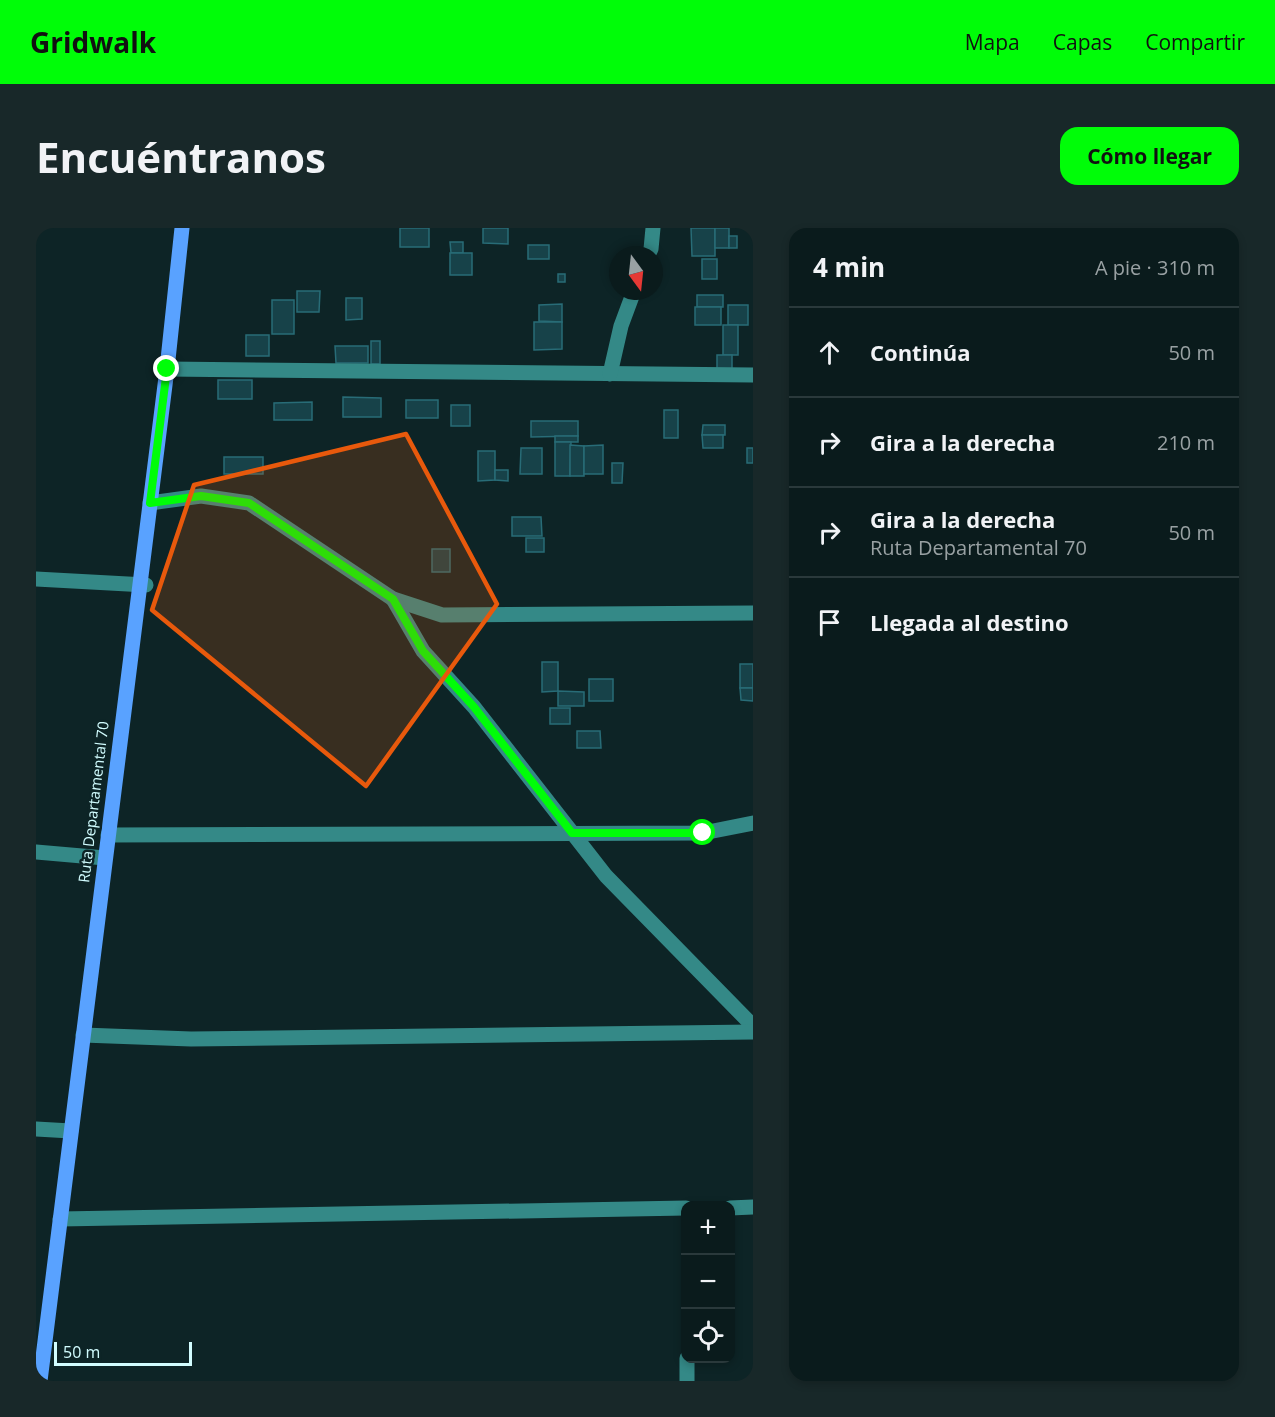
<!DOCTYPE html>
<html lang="es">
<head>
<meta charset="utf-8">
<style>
  :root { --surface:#0a1b1c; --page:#182829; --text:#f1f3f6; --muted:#99a1a3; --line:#2a393b; --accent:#00fd08 }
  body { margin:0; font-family:"Open Sans",sans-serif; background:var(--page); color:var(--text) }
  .controls { position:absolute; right:18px; bottom:18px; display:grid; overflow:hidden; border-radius:12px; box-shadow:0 3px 9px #0003 }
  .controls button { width:54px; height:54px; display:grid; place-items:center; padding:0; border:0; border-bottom:2px solid var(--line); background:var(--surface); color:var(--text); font:30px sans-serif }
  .compass { position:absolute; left:573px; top:18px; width:54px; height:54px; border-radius:50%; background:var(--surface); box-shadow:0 3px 9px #0003; rotate:165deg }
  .scale { position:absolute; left:18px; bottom:15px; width:138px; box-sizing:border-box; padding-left:6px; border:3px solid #d2fdff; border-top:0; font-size:16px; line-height:21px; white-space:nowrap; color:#d2fdff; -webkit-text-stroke:4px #0d2426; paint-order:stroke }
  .stop { position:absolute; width:18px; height:18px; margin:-14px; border:4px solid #00fd08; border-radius:50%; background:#fff }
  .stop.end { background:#00fd08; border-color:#fff; box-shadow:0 2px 6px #0008 }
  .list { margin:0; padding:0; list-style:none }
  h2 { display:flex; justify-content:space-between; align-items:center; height:78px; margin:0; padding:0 24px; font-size:26px }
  h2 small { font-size:20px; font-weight:400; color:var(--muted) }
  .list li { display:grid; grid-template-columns:39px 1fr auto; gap:18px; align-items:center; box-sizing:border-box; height:90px; padding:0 24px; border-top:2px solid var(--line) }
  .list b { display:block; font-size:22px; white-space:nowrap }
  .list p { margin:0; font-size:20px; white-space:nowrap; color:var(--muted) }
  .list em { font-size:20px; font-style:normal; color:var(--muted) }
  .icon { flex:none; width:33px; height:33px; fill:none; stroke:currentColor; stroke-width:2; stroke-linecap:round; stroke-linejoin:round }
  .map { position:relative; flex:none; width:717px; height:1153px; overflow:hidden; border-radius:18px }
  header { display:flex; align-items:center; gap:36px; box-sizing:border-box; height:84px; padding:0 30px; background:var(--accent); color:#111 }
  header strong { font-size:28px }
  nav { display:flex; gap:33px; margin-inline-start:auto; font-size:21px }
  .intro { display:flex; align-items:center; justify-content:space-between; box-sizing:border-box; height:144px; padding:0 36px }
  h1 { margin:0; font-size:42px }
  .button { padding:15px 27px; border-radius:18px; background:var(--accent); color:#111; font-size:21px; font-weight:700 }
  main { display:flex; gap:36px; padding:0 36px }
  aside { flex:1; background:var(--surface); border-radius:18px; box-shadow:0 3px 9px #0003 }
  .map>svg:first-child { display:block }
  .building { fill:#174249; stroke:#286c77; stroke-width:1.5 }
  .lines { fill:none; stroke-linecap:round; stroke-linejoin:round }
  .minor { stroke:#348987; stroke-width:15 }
  .major { stroke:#59a2ff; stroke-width:15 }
  .route { stroke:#00fd08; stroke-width:8 }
  .marked { fill:#e8590c; fill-opacity:0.2; stroke:#e8590c; stroke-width:4.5; stroke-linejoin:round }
  .labels { text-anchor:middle; stroke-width:5; stroke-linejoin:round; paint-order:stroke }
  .street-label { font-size:15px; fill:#d2fdff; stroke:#0d2426 }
</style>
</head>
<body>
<header>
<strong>Gridwalk</strong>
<nav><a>Mapa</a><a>Capas</a><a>Compartir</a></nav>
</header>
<div class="intro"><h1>Encuéntranos</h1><a class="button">Cómo llegar</a></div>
<main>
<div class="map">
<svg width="717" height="1153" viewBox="0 0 717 1153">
  <rect width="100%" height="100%" fill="#0d2426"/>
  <!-- building -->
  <g class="building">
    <rect x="364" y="0" width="29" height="19"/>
    <path d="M447 0H472V16L447 15Z"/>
    <path d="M655 0H679V28H656Z"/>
    <rect x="679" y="0" width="14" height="20"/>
    <rect x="693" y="8" width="8" height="12"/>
    <path d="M414 14H427V25H415Z"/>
    <rect x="492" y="17" width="21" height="14"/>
    <rect x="414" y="25" width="22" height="22"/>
    <rect x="666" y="31" width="15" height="20"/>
    <rect x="522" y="46" width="7" height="8"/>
    <path d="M261 63H284L283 84H261Z"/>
    <rect x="661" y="67" width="26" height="12"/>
    <path d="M310 70H326V91L310 92Z"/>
    <rect x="236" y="72" width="22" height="34"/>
    <path d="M526 76V94L503 93V77Z"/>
    <rect x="692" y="77" width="20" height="20"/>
    <rect x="659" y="79" width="26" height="18"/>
    <path d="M498 94H526V121L498 122Z"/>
    <rect x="687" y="97" width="15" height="30"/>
    <rect x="210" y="107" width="23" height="21"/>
    <rect x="335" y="113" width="9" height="23"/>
    <path d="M299 118H332V135H300Z"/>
    <rect x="681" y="127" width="15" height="14"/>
    <rect x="182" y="152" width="34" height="19"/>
    <path d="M307 169 345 170V189H307Z"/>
    <rect x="370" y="172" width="32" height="18"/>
    <path d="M276 174V192H238V175Z"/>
    <rect x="415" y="177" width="19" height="21"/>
    <rect x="628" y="182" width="14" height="28"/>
    <path d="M495 193H542V208L495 209Z"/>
    <path d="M667 197H689V207H666Z"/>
    <path d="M666 207H687V220H667Z"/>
    <rect x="519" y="208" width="23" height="6"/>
    <path d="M519 214H535L534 248H519Z"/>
    <path d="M534 217 548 218V248H534Z"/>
    <path d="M567 217V246H548V218Z"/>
    <path d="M485 220H506V246H484Z"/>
    <rect x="711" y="220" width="6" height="15"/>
    <path d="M442 223H459V252L442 253Z"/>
    <rect x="188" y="229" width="39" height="17"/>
    <path d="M576 235H587L586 255H576Z"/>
    <path d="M459 242H472V253L459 252Z"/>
    <path d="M476 289H505L506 308H476Z"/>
    <rect x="490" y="310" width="18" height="14"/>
    <rect x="396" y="321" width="18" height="23"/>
    <path d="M506 434H522V463L506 464Z"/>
    <rect x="704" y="436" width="13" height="24"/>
    <rect x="553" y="451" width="24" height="22"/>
    <path d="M704 460H717V473L705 472Z"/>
    <path d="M522 463 548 464V478H522Z"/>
    <rect x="514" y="480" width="20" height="16"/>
    <path d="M541 503H564L565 520H541Z"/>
  </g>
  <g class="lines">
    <!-- minor -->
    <g class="minor">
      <path d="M612 27 615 21 617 0"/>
      <path d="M131 141 717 147"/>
      <path d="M574 146 585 98 598 63"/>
      <path d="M114 275 165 268 213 275 357 371 406 387 717 385"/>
      <path d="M0 351 110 357"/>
      <path d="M357 371 387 423 438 479 570 648 717 798"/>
      <path d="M72 607 667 605 717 595"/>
      <path d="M0 624 69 630"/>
      <path d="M47 807 155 811 717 804"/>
      <path d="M0 901 35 903"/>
      <path d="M694 980 717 979"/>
      <path d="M24 991 650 980"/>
      <path d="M651 1153V1130"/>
    </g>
    <!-- major -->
    <path class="major" d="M4 1153 131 141 146 0"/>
  </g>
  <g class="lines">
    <!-- route -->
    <path class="route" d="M131 141 114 275 165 268 213 275 357 371 387 423 438 479 536 605H667"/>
  </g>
  <!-- marked area -->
  <path class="marked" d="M370 206 461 376 330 558 116 382 158 257Z"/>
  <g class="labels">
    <!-- street labels -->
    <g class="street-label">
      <text transform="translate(58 574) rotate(-83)" y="5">Ruta Departamental 70</text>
    </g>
  </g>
</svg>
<div class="controls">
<button>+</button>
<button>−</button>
<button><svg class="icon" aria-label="locate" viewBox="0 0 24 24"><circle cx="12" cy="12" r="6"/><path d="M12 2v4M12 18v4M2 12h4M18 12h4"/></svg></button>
</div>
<svg class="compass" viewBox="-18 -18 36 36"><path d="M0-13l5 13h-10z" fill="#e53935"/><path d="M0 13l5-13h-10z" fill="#99a1a3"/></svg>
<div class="scale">50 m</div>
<div class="stop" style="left:667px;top:605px"></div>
<div class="stop end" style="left:131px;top:141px"></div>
</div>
<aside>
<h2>4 min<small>A pie · 310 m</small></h2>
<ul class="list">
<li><svg class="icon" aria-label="ahead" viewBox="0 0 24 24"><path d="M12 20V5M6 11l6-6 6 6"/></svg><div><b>Continúa</b></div><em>50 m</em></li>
<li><svg class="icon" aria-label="right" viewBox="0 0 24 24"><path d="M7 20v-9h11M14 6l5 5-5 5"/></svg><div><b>Gira a la derecha</b></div><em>210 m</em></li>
<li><svg class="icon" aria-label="right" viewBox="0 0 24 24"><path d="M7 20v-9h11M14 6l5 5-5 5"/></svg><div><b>Gira a la derecha</b><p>Ruta Departamental 70</p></div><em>50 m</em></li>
<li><svg class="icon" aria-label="arrive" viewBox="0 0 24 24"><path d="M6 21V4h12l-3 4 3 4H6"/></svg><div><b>Llegada al destino</b></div></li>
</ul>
</aside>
</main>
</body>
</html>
